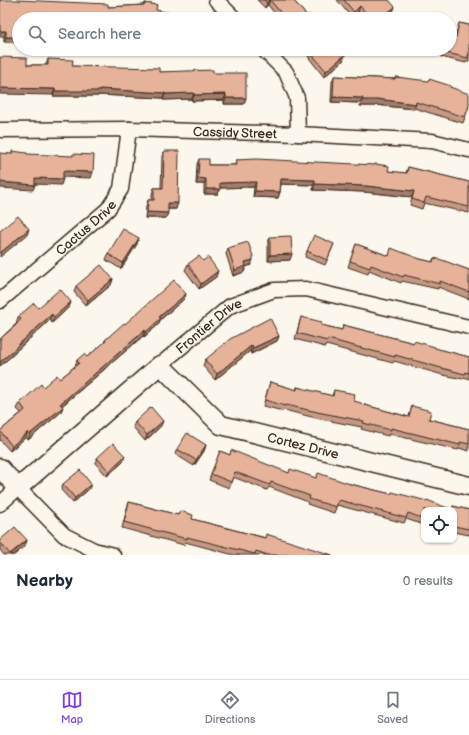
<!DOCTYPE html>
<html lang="en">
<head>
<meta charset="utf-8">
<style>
  :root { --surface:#fff; --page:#f6f6f7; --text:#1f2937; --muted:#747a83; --line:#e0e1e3; --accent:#7c3aed }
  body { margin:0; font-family:"Balsamiq Sans",sans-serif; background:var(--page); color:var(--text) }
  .controls { position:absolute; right:12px; bottom:12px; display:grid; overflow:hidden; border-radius:8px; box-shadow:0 1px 3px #0004 }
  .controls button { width:36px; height:36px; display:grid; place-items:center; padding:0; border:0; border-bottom:1px solid var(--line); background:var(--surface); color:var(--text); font:20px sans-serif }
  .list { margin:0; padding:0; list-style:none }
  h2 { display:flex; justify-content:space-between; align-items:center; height:52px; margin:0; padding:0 16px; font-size:17px }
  h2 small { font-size:13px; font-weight:400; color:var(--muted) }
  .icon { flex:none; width:22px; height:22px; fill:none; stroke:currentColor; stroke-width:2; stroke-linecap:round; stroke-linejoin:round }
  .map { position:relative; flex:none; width:469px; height:555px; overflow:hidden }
  .search { position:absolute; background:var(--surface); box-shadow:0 1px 3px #0004; left:12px; right:12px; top:12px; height:44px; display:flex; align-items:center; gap:10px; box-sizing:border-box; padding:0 14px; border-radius:22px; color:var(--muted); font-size:15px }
  .sheet { height:124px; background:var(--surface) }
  nav { display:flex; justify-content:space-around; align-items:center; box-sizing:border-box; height:56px; border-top:1px solid var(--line); background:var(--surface); font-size:11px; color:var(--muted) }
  nav a { display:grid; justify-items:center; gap:2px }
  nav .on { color:var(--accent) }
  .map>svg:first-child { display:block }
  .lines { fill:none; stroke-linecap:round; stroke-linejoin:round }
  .minor-casing { stroke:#3b2a1e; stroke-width:17 }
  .tertiary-casing { stroke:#3b2a1e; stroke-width:21 }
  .minor { stroke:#fbf7ec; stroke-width:14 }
  .tertiary { stroke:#fbf7ec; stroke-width:18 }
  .wall { fill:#c69984; stroke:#3b2a1e }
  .shaded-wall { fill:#a17d6c; stroke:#3b2a1e }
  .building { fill:#e6b29a; stroke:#3b2a1e }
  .labels { text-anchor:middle; stroke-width:3; stroke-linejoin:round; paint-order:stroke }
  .street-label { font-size:13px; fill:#3b2a1e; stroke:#fbf7ec }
</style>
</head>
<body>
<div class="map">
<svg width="469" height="555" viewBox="0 0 469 555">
  <rect width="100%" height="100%" fill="#fbf7ec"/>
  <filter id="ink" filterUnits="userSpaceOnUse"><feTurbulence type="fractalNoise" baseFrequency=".025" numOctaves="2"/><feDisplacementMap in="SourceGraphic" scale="8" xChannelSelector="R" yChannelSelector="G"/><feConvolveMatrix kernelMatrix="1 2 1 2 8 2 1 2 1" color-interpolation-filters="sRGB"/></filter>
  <g filter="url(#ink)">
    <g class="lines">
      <!-- minor casing -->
      <g class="minor-casing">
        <g id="minor">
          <path d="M216 0 235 19"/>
          <path d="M263 49 286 72 297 98 298 134"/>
          <path id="s1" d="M0 130 129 129 298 134 432 141 469 150"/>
          <path id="s2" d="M0 301 108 209 121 189 129 129"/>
          <path id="s3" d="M160 365 230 306 274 290 306 289 469 327"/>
          <path d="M0 504 18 488 64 535 94 550 113 555"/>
        </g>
      </g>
      <!-- tertiary casing -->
      <g class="tertiary-casing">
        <g id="tertiary">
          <path id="s4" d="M0 468 18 488 160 365 221 425 469 486"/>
        </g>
      </g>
      <!-- minor -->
      <use href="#minor" class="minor"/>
      <!-- tertiary -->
      <use href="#tertiary" class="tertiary"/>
    </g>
    <!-- wall -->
    <g class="wall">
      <path d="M0 0 108 7 144 5 145 3 157 5 19 19 4 42V37Z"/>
      <path d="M257 0H293L307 16 313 19H279L268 5 265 8Z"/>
      <path d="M337 0H389L393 12 389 15V19H364L358 12 352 18Z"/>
      <path d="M459 23 469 25V61H466V63L441 57 443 49H450L455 37Z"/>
      <path d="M302 49H340L343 61 324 77 309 58V57Z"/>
      <path d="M411 49H422L419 53Z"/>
      <path d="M48 59 72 66 159 72 213 73 244 104H224V100L192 101V99L163 100V98L98 95V96H53V95L27 65H46Z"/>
      <path d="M334 76 395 79 396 77 450 87 469 106 463 123 414 108V109L376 105 375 106H360L361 103 331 102 332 82Z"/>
      <path d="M164 151 176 209H168L166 218H145L146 206 148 200H152V194L154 188H161L162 156Z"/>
      <path d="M199 159 209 165H235L236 160 406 173 408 167 469 182V213L424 203 422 209 410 205 412 197 364 192 313 190V185L281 184 280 192 278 198 253 197 254 187 220 188 218 194H204V184H196L197 164Z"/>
      <path d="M270 237 290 260 268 261V243Z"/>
      <path d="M137 244 121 269 106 260 108 254Z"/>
      <path d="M334 244 325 265 305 257 307 251Z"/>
      <path d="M356 244 389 256 420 259 432 262 434 258 469 270V299L438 287V289L402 281 401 283 369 270 368 274 348 267Z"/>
      <path d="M228 248 251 265 246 267 244 272 233 276 226 254Z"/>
      <path d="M203 261 216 277 199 289 185 270 188 264Z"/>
      <path d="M113 279 111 285 86 306 74 292 76 286Z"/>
      <path d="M186 294 184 299 160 320 159 324 144 337 143 336 62 406 61 412 28 440 26 437 10 451 0 440V431L21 413 17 409 20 403 43 387 60 379 75 366 77 360 87 357 104 343 105 340 125 324Z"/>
      <path d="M71 302 69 307 52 323 50 320 16 351 15 353 0 366V339L17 323H16L18 317 38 308Z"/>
      <path d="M301 317 321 325 342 330 343 325 469 357V379L464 377 463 379 443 375 394 361 393 363 326 345 325 347 295 339Z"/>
      <path d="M279 336 277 341 251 354 250 351 215 380 203 366 205 360Z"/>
      <path d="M270 382 296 390 297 387 332 396 334 390 354 401 361 404 409 417 412 406 429 419 469 429V451L459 448 458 450 389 434 388 436 361 429 362 427 320 419 284 410 283 411 263 406Z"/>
      <path d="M135 422 161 426 145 441 133 427Z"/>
      <path d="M206 445 204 451 194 466 175 454 177 449Z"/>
      <path d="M220 451 230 455 289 473 316 478 350 484 452 509 453 506 469 510V535L454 532V510H424V525L406 519 404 523 337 505 334 513 307 504 308 502 269 487 267 490 233 477 229 488 209 480Z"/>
      <path d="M97 458 123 462 107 476 95 463Z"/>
      <path d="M63 484 89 489 73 503 61 490Z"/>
      <path d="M129 502 178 515 180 511 192 519 332 555H234L185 542 184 545 122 528 127 508Z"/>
      <path d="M0 540H27L25 546 14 555H4L0 550Z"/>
    </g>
    <!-- shaded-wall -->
    <g class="shaded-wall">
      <path d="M270 0 268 5 265 8 267 3Z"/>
      <path d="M360 6 358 12 352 18 354 12Z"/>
      <path d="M395 7 393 12 385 19 387 13Z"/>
      <path d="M0 31H6L4 37H0Z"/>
      <path d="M6 37H19V43L4 42Z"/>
      <path d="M345 55 343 61 324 77 326 71Z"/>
      <path d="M0 88 55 89 53 95 0 94Z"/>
      <path d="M100 89 165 93 163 98 98 95V96H53L55 91Z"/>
      <path d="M194 93 192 99 163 100 165 94Z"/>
      <path d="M226 94 224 100 192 101 194 95Z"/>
      <path d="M333 97 363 98 361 103 331 102Z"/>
      <path d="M226 98H246L244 104H224Z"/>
      <path d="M377 99 416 104 414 109 376 105 375 106H360L362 100Z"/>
      <path d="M63 171 93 172 91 178 61 177Z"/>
      <path d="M35 178 63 179 61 185 33 184Z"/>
      <path d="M198 178 206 179 204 184H196Z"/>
      <path d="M281 179 315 180 313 185 279 184Z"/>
      <path d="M0 182 35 185 33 190 0 188Z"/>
      <path d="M256 182 254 187 218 188 220 183Z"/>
      <path d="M315 184 366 186 414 191 412 197 364 192 313 190Z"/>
      <path d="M206 189H220L218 194H204Z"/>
      <path d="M255 191 280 192 278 198 253 197Z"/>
      <path d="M168 203H178L176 209H166Z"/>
      <path d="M147 212 168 213 166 218H145Z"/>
      <path d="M29 229 27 235 0 257V253Z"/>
      <path d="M139 238 137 244 121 269 123 263Z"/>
      <path d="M292 254 290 260 268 261 270 255Z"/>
      <path d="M253 260 251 265 246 267 244 272 233 276 235 270 245 262Z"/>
      <path d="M218 271 216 277 199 289 201 284Z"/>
      <path d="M113 279 111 285 86 306 88 300Z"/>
      <path d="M186 294 184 299 160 320 159 324 144 337 146 332 159 317Z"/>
      <path d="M71 302 69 307 52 323 54 317Z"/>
      <path d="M52 314 50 320 16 351 15 353 0 366V362L16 347Z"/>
      <path d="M145 330 143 336 58 409 60 404Z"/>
      <path d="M279 336 277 341 251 354 253 348Z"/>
      <path d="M252 345 250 351 215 380 217 374Z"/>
      <path d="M63 407 61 412 28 440 30 434Z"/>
      <path d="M163 421 161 426 145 441 147 435Z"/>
      <path d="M28 432 26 437 10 451 12 446Z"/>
      <path d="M206 445 204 451 194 466 196 460Z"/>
      <path d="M125 456 123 462 107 476 109 471Z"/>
      <path d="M91 484 89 489 73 503 75 498Z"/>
      <path d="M27 540 25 546 14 555H10Z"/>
    </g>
    <!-- building -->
    <g class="building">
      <path d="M0 0H17L108 4V7L145 5V3L157 5 156 10 166 12 189 13V19H19V37H6V31H0Z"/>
      <path d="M264 0H269L267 3Z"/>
      <path d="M270 0H293L307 16 309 14 313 19H286Z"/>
      <path d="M344 0H389L395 7 387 13 390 16 387 19H371L360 6 354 12Z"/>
      <path d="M418 14 428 19H416Z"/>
      <path d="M459 23 469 25V55H468V58L443 52 444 49H450V36L456 37Z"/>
      <path d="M309 49H340L345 55 326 71 311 53 312 52Z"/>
      <path d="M0 57 27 58V65H48V59L73 60 72 66 159 68V72L213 70V73H246V98H226V94L194 95V93L165 94V93L100 89V91H55V89L0 88Z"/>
      <path d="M334 76 395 79 396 77 428 81 429 79 451 86 450 87 469 94V106L465 117 416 102V104L377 99V100H362L363 98 333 97Z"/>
      <path d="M12 151 27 153V154L73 156V154L94 155 93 172 63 171V179L35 178V185L0 182V153L12 154Z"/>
      <path d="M164 151H179L178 203H168V213L147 212 148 200H154V188H163Z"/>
      <path d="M199 159H209V165H237L236 160 256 159 375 165V164L389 166 388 171 407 173 408 167 469 182V207L426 197 424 203 412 199 414 191 366 186 315 184V180L281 179 280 192 255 191 256 182 220 183V189H206V179L198 178Z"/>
      <path d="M18 216 29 229 0 253V231Z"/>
      <path d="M123 229 139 238 123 263 108 254Z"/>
      <path d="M314 235 334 244 327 260 307 251Z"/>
      <path d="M291 236 292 254 270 255V237Z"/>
      <path d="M248 242 253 256V260L245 262 246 266 235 270 228 248Z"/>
      <path d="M356 244 389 256 391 248 420 259 433 262 434 258 442 260 469 270V292L440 281V284L404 275 403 277 371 265 370 268 350 261Z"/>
      <path d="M199 256 203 261 208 257 218 271 201 284 188 264Z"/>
      <path d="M101 265 113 279 88 300 76 286Z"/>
      <path d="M174 280 186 294 159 317 161 318 146 332 145 330 60 404 63 407 30 434 28 432 12 446 0 431 25 410 20 403 41 384 43 387 57 375 60 379 79 363 77 360 84 354 87 357 106 341 105 340 124 323 125 324Z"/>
      <path d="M60 289 71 302 54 317 52 314 16 347H17L0 362V339L15 326 21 319 18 317 34 303 38 308Z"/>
      <path d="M301 317 322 322 321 325 342 330 343 325 414 343V341L435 347V348L469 357V373L466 372 465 374 445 369 395 355V357L328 339 327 341 297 333Z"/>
      <path d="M270 318 279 336 253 348 252 345 217 374 205 360 230 339Z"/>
      <path d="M270 382 297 390V387L333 396 334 390 355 394 354 401 361 403V404L409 417 412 406 431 411 429 419 469 429V444L460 442V445L391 428V430L363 423 364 421 322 413 286 405 285 406 265 400Z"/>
      <path d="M151 407 163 421 147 435 135 422Z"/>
      <path d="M187 433 206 445 196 460 177 449Z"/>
      <path d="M113 443 125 456 109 471 97 458Z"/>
      <path d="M231 450 289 473 290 469 316 478 318 473 350 484 391 494 392 492 427 501V500L452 510 453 506 469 510V529L454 526V510H424V519L408 513 406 518 339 500 336 507 309 499 310 496 271 482 270 485 235 472 231 482 211 474 220 451 230 455Z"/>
      <path d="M80 470 91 484 75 498 63 484Z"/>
      <path d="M129 502 178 515 180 511 193 515 192 519 265 538 266 534 332 555H268L256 551 255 554 187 537V539L124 522Z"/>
      <path d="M15 527 27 540 10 554 0 542V540Z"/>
    </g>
  </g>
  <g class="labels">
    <!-- street labels -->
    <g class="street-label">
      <text dy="5" stroke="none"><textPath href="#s1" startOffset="235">Cassidy Street</textPath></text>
      <text dy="5" stroke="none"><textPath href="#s2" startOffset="113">Cactus Drive</textPath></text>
      <text dy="5" stroke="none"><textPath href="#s3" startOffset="63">Frontier Drive</textPath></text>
      <text dy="5" stroke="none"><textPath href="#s4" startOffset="385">Cortez Drive</textPath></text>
    </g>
  </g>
</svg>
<div class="controls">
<button><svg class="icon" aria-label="locate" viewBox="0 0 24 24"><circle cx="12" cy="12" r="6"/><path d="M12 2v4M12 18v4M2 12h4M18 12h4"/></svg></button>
</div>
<div class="search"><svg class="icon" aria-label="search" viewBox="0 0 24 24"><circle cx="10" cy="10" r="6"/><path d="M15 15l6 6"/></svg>Search here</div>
</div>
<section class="sheet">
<h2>Nearby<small>0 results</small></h2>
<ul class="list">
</ul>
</section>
<nav>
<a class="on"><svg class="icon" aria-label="map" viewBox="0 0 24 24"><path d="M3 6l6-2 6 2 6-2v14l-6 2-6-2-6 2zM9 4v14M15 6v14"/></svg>Map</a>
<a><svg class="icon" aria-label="directions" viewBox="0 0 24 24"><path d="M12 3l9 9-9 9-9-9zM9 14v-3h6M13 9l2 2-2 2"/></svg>Directions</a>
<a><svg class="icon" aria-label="saved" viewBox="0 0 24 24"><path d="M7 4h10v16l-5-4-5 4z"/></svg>Saved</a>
</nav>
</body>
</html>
